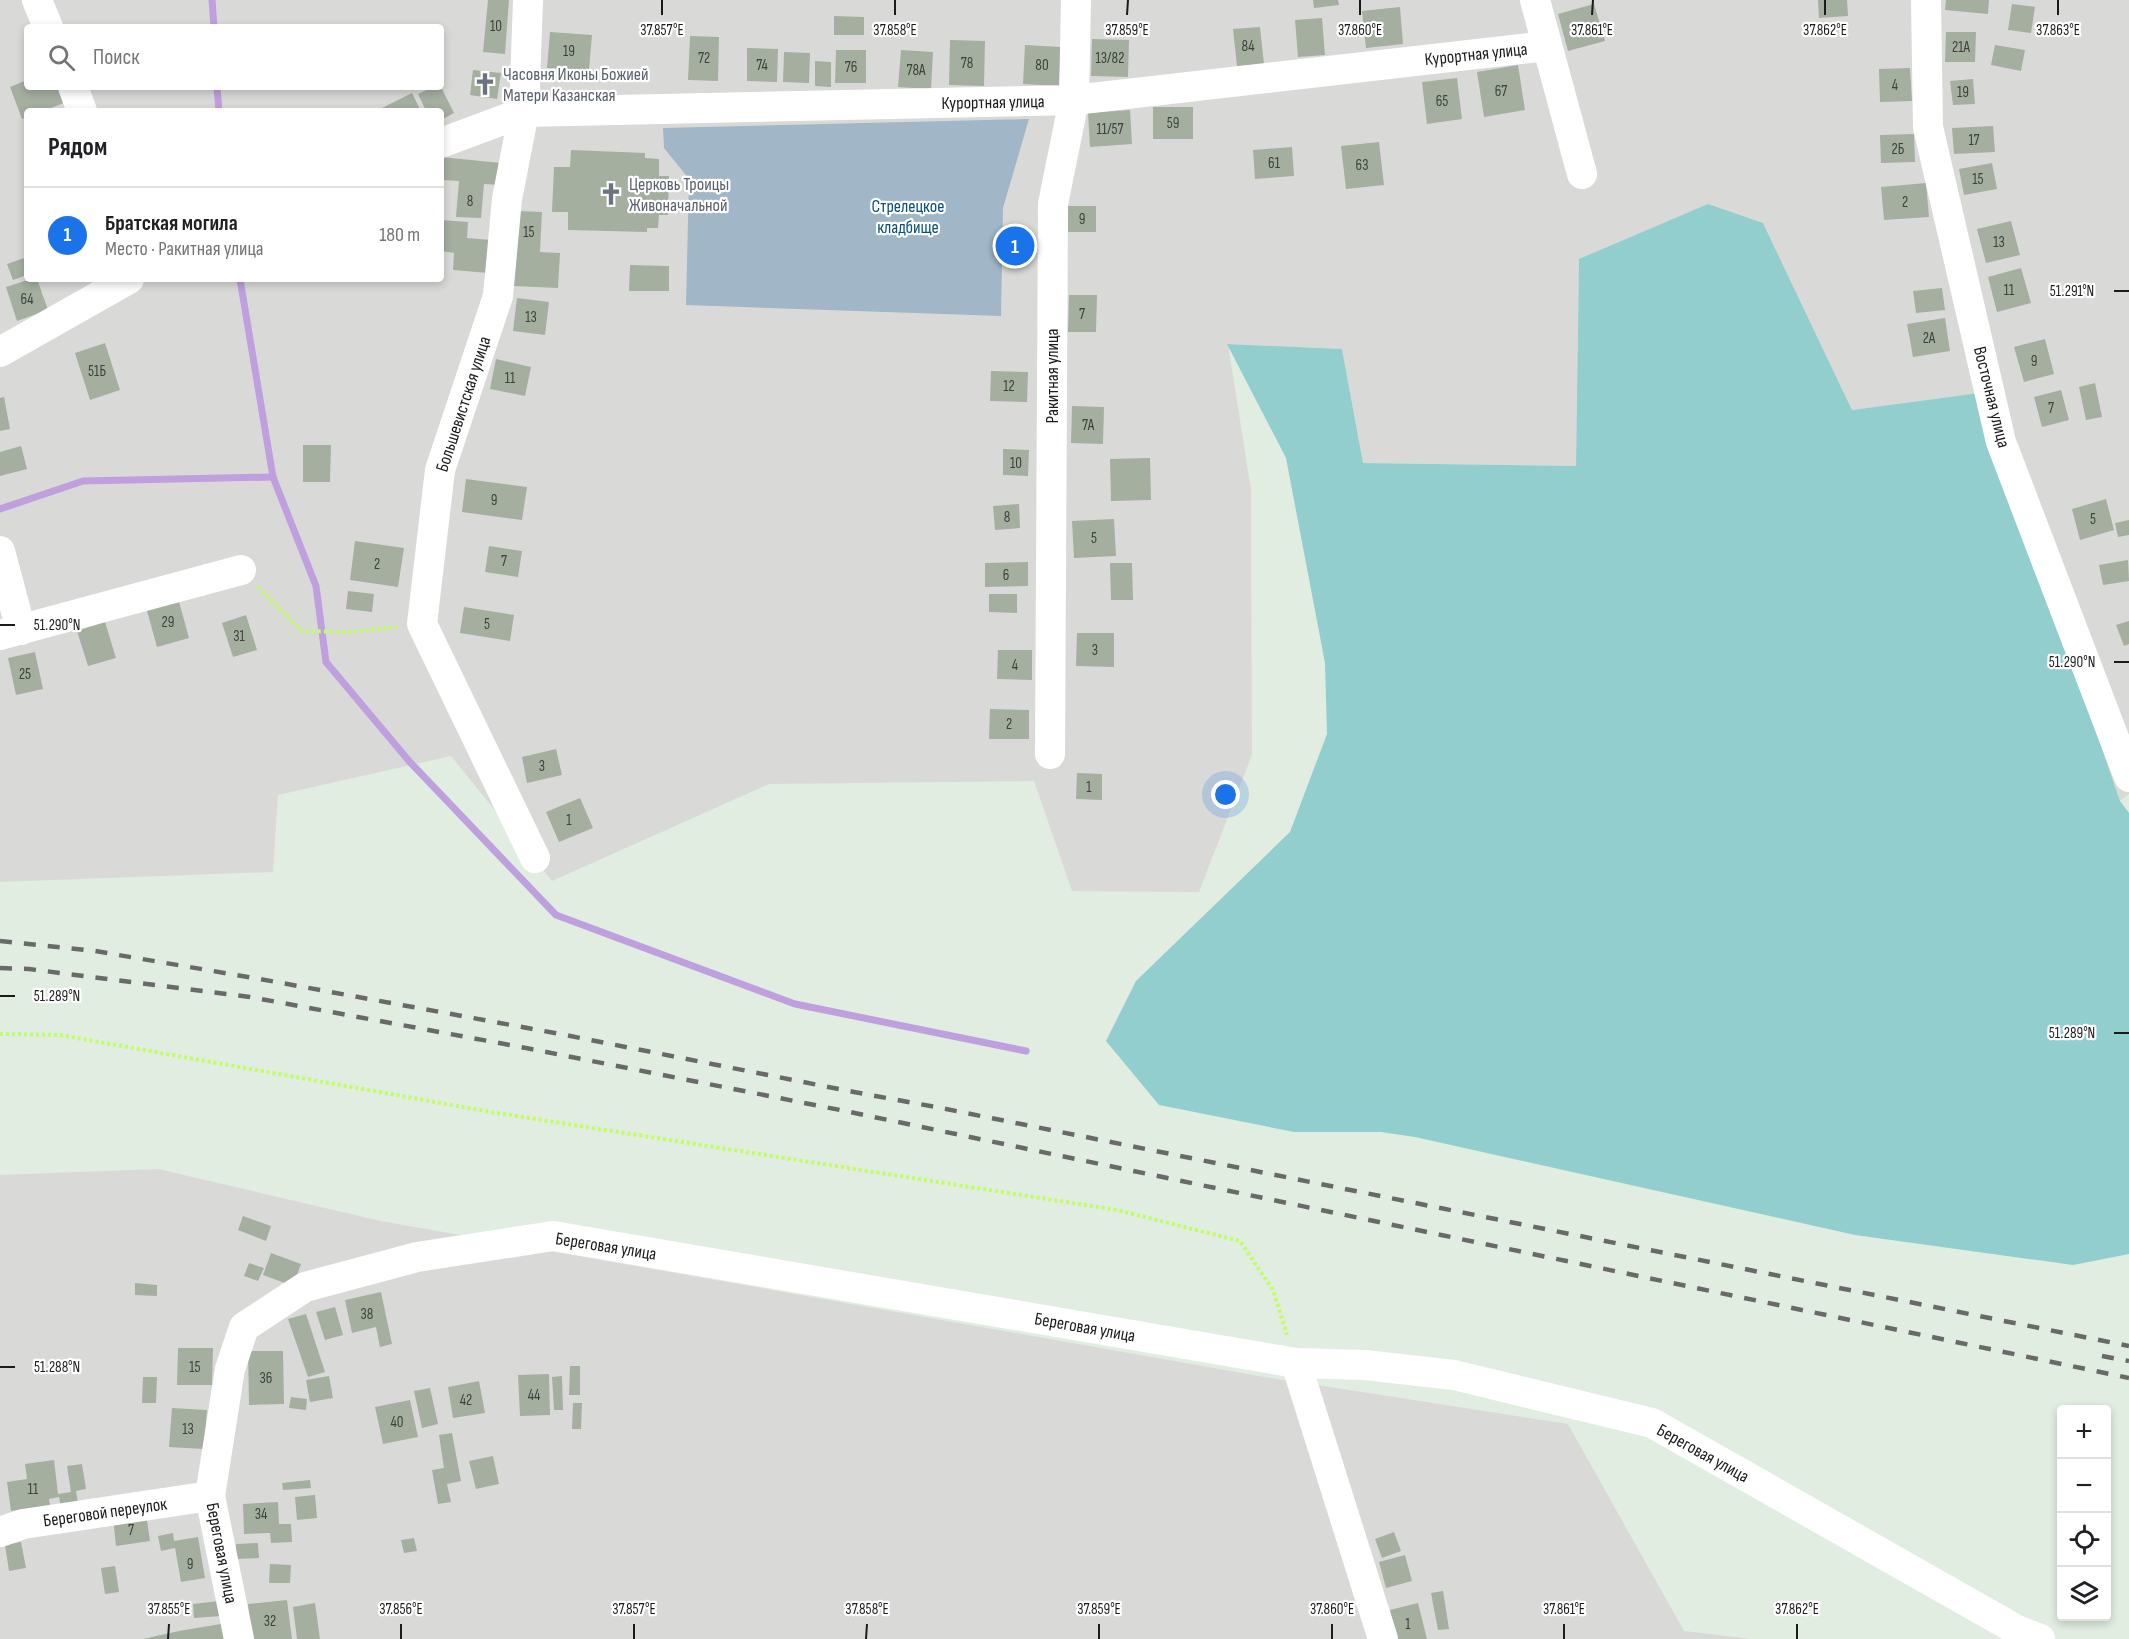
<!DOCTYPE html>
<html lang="ru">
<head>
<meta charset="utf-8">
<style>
  :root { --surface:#fff; --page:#f2f2f2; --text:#202124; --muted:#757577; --line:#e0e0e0; --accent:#1a73e8 }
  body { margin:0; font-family:"Sofia Sans Condensed",sans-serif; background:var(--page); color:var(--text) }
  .controls { position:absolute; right:18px; bottom:18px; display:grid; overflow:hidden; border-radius:6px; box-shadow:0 3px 9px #0003 }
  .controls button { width:54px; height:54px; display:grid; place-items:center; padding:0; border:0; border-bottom:2px solid var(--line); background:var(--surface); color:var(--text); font:30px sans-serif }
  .you { position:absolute; left:1226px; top:795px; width:21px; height:21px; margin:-15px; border:4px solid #fff; border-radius:50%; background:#1a73e8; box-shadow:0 0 0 9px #1a73e833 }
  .badge { display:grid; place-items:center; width:39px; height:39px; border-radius:50%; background:var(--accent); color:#fff; font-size:20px; font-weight:700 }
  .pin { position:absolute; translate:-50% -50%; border:3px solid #fff; box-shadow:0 2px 6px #0006 }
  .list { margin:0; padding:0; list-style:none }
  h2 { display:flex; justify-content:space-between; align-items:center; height:78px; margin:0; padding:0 24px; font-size:26px }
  h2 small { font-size:20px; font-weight:400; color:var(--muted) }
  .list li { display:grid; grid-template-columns:39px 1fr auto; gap:18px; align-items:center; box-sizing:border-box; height:96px; padding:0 24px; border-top:2px solid var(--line) }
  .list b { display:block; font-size:22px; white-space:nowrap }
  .list p { margin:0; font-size:20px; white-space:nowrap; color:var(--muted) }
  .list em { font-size:20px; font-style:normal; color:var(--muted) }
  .icon { flex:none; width:33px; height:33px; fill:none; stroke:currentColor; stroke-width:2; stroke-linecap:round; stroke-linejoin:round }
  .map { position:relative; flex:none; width:2129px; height:1639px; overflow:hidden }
  .search { position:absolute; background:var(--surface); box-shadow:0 3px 9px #0003; left:24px; top:24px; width:420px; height:66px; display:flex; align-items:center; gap:15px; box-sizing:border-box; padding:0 21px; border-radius:6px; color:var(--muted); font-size:22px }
  .panel { position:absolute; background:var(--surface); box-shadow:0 3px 9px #0003; left:24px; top:108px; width:420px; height:174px; border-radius:6px }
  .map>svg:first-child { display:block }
  .residential { fill:#d9dad8; fill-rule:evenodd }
  .forest { fill:#93cece }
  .cemetery { fill:#a1b6c7 }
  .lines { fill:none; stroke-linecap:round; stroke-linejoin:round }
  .stream { stroke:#bf9fdd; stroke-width:7 }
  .building { fill:#a4afa0 }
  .path { stroke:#c0fe61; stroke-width:4; stroke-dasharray:3 3; stroke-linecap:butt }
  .minor { stroke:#fff; stroke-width:30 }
  .rail { stroke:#696969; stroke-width:4.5; stroke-dasharray:12 12; stroke-linecap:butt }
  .ticks { fill:none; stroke:#1b1b1b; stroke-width:2 }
  .labels { text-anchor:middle; stroke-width:4.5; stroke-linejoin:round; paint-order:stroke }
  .number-label { font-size:15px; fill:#3d403c }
  .street-label { font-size:18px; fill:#1b1b1b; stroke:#fff }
  .worship-label { font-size:18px; fill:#5b616d; stroke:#fff; text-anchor:start }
  .park-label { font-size:18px; fill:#08507b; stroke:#fff }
  .ticks-label { font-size:15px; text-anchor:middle; fill:#1b1b1b; stroke:#fff; stroke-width:4.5; stroke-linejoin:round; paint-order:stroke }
</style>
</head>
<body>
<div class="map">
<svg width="2129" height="1639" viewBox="0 0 2129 1639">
  <rect width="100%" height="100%" fill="#e1ede0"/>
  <!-- residential -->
  <g class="residential">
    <path d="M0 0H2129V794L2120 801 1979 393 1852 410 1763 223 1579 259 1576 466 1363 463 1342 349 1228 344 1251 490 1252 755 1199 892 1072 891 1034 781 769 784 552 881 451 756 278 795 273 872 0 882ZM27 27H441V87H27ZM27 111H441V279H27Z"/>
    <path d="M158 1169 381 1221 1259 1376 1568 1424 1684 1631 1752 1639H0V1175Z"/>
  </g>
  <!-- forest -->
  <path class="forest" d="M1708 204 1763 223 1852 410 1979 393 2120 801 2129 813V1254L2073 1265 1855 1235 1415 1137 1381 1132H1294L1159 1105 1106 1041 1136 981 1290 832 1327 734 1325 663 1286 458 1227 344 1342 349 1363 463 1576 466 1579 259Z"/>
  <!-- cemetery -->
  <path class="cemetery" d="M1029 119 1003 208 1001 316 686 305 689 179 664 148 663 128Z"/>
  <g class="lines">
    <!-- stream -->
    <g class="stream">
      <path d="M212 0 214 27"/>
      <path d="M217 87 219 111"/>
      <path d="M240 279 273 477 316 586 326 662 409 761 556 915 795 1004 1026 1051"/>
      <path d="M0 509 83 481 273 477"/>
    </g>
  </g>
  <!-- building -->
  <g class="building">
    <path d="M488 0H509L505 54 483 52Z"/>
    <path d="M1313 0H1338L1339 5 1314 8Z"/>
    <path d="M1818 0H1847L1848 16 1819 18Z"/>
    <path d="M1946 0H1989L1988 14 1945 10Z"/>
    <path d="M1594 4 1605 41 1568 51 1558 14Z"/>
    <path d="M2012 4 2035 7 2031 33 2008 30Z"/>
    <path d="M1400 7 1403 44 1366 48 1362 11Z"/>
    <path d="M834 16 864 17V35H834Z"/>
    <path d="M1322 18 1325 55 1298 57 1295 20Z"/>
    <path d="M1260 27 1264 64 1237 66 1233 29Z"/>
    <path d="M550 32 592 35 589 70 547 68Z"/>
    <path d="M1946 32H1976L1975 62H1945Z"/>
    <path d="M690 36 719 37 718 81 688 80Z"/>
    <path d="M1092 39 1129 40 1128 77 1091 76Z"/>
    <path d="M950 40 985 41 984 86 949 85Z"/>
    <path d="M1025 45 1061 47 1059 86 1023 84Z"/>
    <path d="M1995 45 2025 50 2021 71 1991 65Z"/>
    <path d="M747 48 778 49 777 82 747 81Z"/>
    <path d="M836 50H866V83H835Z"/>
    <path d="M901 50 933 52 931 89 898 87Z"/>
    <path d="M784 52 810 53 809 83 783 82Z"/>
    <path d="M815 61 831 62V87L815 86Z"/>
    <path d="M1518 65 1525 110 1484 117 1477 72Z"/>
    <path d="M1910 68 1912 101 1880 102 1879 69Z"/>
    <path d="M473 70 501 73 497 99 470 95Z"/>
    <path d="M1457 78 1462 119 1427 124 1422 82Z"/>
    <path d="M1973 79 1975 104 1953 105 1950 81Z"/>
    <path d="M27 80V87H63L69 101 43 111H27V117L22 119 10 87Z"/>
    <path d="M433 87H441L454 113 441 120V111H426L418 94Z"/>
    <path d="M412 93 421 111H381L380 109Z"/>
    <rect x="1153" y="107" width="40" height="32"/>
    <path d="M1130 110 1132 144 1090 147 1088 113Z"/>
    <path d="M1993 126 1995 152 1954 154 1952 128Z"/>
    <path d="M1914 134 1915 162 1881 163 1880 135Z"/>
    <path d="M1379 142 1384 185 1346 189 1341 146Z"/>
    <path d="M1292 147 1294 176 1255 179 1253 150Z"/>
    <path d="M571 150 645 153V158L659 159V176H669L668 215H659L658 228H647V232L568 230V212H552L554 167H570Z"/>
    <path d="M441 157 501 163 499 185 484 184 481 218 456 217 459 181 441 180Z"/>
    <path d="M1992 163 1997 189 1964 195 1959 169Z"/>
    <path d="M1926 183 1929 217 1884 220 1881 187Z"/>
    <rect x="1068" y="206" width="28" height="26"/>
    <path d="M517 211 542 212 540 252 560 253 558 288 513 286Z"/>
    <path d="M441 220 468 222 467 238 491 240 488 273 453 270 454 253 441 251Z"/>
    <path d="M2011 221 2020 255 1986 263 1977 229Z"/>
    <path d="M27 257V275L13 280 7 264Z"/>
    <path d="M630 265 669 266V291H629Z"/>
    <path d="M2021 268 2031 303 1997 312 1988 277Z"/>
    <path d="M31 279H37L48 310 17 321 6 287Z"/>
    <path d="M1942 288 1945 310 1916 313 1913 291Z"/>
    <path d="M1069 295H1097L1096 332H1068Z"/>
    <path d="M517 298 549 302 545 335 513 331Z"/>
    <path d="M1945 318 1950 351 1913 357 1907 324Z"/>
    <path d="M2045 339 2054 374 2024 382 2014 347Z"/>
    <path d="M105 343 120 390 90 400 75 353Z"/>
    <path d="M496 359 531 367 525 396 490 389Z"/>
    <path d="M991 371 1028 372 1027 402 990 401Z"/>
    <path d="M2095 383 2102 417 2086 420 2079 387Z"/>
    <path d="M2061 390 2069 420 2042 427 2034 397Z"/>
    <path d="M4 397 10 429 0 431V398Z"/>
    <path d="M1072 406 1104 407 1103 444 1071 443Z"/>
    <path d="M303 445H331L330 482H303Z"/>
    <path d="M21 446 27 469 0 476V452Z"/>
    <path d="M1003 449 1029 450 1028 476 1003 475Z"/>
    <path d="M1150 458 1151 500 1111 501 1110 459Z"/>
    <path d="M466 479 527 487 522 520 462 512Z"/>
    <path d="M2106 499 2114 530 2080 540 2072 509Z"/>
    <path d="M1019 504 1020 528 995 530 993 506Z"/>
    <path d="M1114 519 1116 556 1074 558 1072 521Z"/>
    <path d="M2129 520V535L2118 537 2115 523Z"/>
    <path d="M355 541 404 548 398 587 350 580Z"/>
    <path d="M489 546 522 551 518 577 485 572Z"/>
    <path d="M2128 560 2129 581 2103 585 2099 565Z"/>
    <path d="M1028 562V586L985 587V563Z"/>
    <path d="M1110 563H1132L1133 600H1111Z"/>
    <path d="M348 591 374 594 372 612 346 609Z"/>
    <path d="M989 594H1017V613L989 612Z"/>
    <path d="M178 598 189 638 157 647 146 607Z"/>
    <path d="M464 607 514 615 510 641 460 633Z"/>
    <path d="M246 615 257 650 233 657 222 623Z"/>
    <path d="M2129 621V644L2124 646 2116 625Z"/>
    <path d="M105 622 116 658 88 666 77 631Z"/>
    <path d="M1077 633H1114V667L1076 666Z"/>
    <path d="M998 650H1032V680L997 679Z"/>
    <path d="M35 652 43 689 16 695 8 658Z"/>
    <path d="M990 709 1029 710V739H989Z"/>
    <path d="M556 749 562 775 527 783 522 757Z"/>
    <path d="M1077 773 1102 774V800L1076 799Z"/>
    <path d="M580 798 593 828 559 842 546 812Z"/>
    <path d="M243 1216 271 1226 266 1241 238 1230Z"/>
    <path d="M271 1253 301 1264 293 1286 263 1275Z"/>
    <path d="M249 1263 264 1268 258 1281 244 1276Z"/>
    <path d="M135 1283 157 1285V1296L135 1295Z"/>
    <path d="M381 1292 392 1344 380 1347 376 1327 352 1333 345 1300Z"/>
    <path d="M335 1307 343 1335 325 1340 316 1312Z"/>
    <path d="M306 1314 325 1372 308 1377 288 1319Z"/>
    <path d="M178 1348H213L212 1385H177Z"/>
    <path d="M248 1351H283L284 1404 249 1405Z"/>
    <path d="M570 1366H580V1395H569Z"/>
    <path d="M549 1374 550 1415 520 1416 518 1375Z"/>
    <path d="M329 1376 333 1398 310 1402 306 1380Z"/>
    <path d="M562 1376 563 1410H554L552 1377Z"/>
    <path d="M143 1377H157L156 1403H142Z"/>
    <path d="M479 1381 485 1413 453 1418 448 1387Z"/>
    <path d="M430 1388 438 1424 422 1428 414 1391Z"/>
    <path d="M291 1397 307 1399 306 1410 289 1408Z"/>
    <path d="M410 1400 418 1437 383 1444 375 1407Z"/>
    <path d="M573 1403H582L581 1429H572Z"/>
    <path d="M172 1408 207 1410 204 1449 169 1447Z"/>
    <path d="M452 1433 461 1481 447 1484 451 1502 438 1504 432 1470 444 1468 439 1435Z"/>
    <path d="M493 1456 499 1484 476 1489 469 1461Z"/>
    <path d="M54 1460 58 1494 71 1492 67 1466 82 1464 86 1489 76 1491 79 1509 62 1513 59 1497 49 1499 50 1506 11 1511 7 1482 27 1479 25 1464Z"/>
    <path d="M310 1480 311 1488 283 1490 282 1483Z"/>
    <path d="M315 1495 317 1518 297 1520 295 1497Z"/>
    <path d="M278 1502 279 1524H291L292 1542 271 1543 270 1533 244 1534 243 1504Z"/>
    <path d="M146 1513 150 1541 116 1546 113 1518Z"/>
    <path d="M1394 1532 1401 1551 1382 1558 1375 1539Z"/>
    <path d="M173 1533 174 1541 198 1537 205 1578 181 1582 175 1548 161 1551 158 1536Z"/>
    <path d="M414 1538 417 1551 404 1553 401 1540Z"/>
    <path d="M21 1542 26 1568 9 1571 5 1545Z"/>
    <path d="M258 1543 259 1558 236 1559V1544Z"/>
    <path d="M1405 1555 1412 1581 1386 1588 1379 1562Z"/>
    <path d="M270 1564 291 1565 290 1583H269Z"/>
    <path d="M115 1566 119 1592 105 1594 101 1568Z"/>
    <path d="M1443 1591 1449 1629 1438 1630 1431 1593Z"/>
    <path d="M287 1600 292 1639H251L248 1604Z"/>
    <path d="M219 1601 221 1616 194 1618 193 1604Z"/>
    <path d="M315 1603 320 1639H297L293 1607Z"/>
    <path d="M1418 1603 1427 1639H1397L1390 1610Z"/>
    <path d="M221 1624 224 1639H143L179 1631Z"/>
  </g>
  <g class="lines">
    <!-- path -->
    <g class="path">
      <path d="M258 587 302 631 350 632 397 627"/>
      <path d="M0 1034 60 1035 497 1113 1117 1210 1240 1241 1273 1290 1287 1335"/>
    </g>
    <!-- minor -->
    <g class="minor">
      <path d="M37 0 48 27"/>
      <path d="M528 0 524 112 507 199 498 296 440 470 422 624 535 858"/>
      <path d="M1535 0 1582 174"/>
      <path d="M1926 0 1928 127 2001 442 2129 777"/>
      <path d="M73 87 82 111"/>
      <path d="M441 143 524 112 1074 100 1547 46"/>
      <path d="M0 352 129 279"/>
      <path d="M0 551 21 630"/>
      <path d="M0 635 241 570"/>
      <path d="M1050 754 1053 204 1074 100 1076 0"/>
      <path d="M1296 1363 1383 1639"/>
      <path d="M0 1532 23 1524 210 1496"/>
      <path d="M239 1639 210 1496 230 1369 244 1327 305 1287 417 1257 553 1236 1296 1363 1365 1365 1454 1375 1652 1423 2017 1630 2040 1639"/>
    </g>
    <!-- rail -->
    <g class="rail">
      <path d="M0 941 95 951 260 979 560 1034 854 1092 941 1108 2129 1346"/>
      <path d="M0 968 29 969 250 997 526 1048 845 1111 2129 1378"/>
      <path d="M2102 1356 2129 1361"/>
    </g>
  </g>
  <!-- ticks -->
  <path class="ticks" d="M662 15V0M895 15V0M1127 15 1128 0M1360 15V0M1592 15 1593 0M1825 15V0M2058 15V0M2114 291H2129M0 625H15M2114 662H2129M0 996H15M2114 1033H2129M0 1367H15M168 1639 169 1624M401 1639V1624M634 1639V1624M866 1639 867 1624M1099 1639V1624M1332 1639V1624M1564 1639V1624M1797 1639V1624"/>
  <!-- icons -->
  <defs>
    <g id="church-bare" transform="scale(1.8)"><path d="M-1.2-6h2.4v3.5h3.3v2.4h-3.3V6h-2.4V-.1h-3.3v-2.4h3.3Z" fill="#6b7280" stroke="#fff" stroke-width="2.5" paint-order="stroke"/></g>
  </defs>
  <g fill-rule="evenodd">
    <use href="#church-bare" x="485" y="84"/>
    <use href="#church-bare" x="611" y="194"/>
  </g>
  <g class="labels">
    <!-- number labels -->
    <g class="number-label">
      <text x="496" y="31">10</text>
      <text x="1248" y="51">84</text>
      <text x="1961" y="52">21А</text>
      <text x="569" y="56">19</text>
      <text x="704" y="63">72</text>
      <text x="1110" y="63">13/82</text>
      <text x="967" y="68">78</text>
      <text x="762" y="70">74</text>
      <text x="1042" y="70">80</text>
      <text x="851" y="72">76</text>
      <text x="916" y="75">78А</text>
      <text x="1895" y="90">4</text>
      <text x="1501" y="96">67</text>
      <text x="1963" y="97">19</text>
      <text x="1442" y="106">65</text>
      <text x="1173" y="128">59</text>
      <text x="1110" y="134">11/57</text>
      <text x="1974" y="145">17</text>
      <text x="1898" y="154">2Б</text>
      <text x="1274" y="168">61</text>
      <text x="1362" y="170">63</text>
      <text x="1978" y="184">15</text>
      <text x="470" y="206">8</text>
      <text x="1905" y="207">2</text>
      <text x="1082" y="224">9</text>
      <text x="529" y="237">15</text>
      <text x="1999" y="247">13</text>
      <text x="2009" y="295">11</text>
      <text x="27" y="304">64</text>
      <text x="1082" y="319">7</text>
      <text x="531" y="322">13</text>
      <text x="1929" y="343">2А</text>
      <text x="2034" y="366">9</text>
      <text x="97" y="376">51Б</text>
      <text x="510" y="383">11</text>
      <text x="1009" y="391">12</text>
      <text x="2051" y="413">7</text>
      <text x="1088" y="430">7А</text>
      <text x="1016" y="468">10</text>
      <text x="494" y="505">9</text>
      <text x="1007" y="522">8</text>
      <text x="2093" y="524">5</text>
      <text x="1094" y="543">5</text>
      <text x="504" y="566">7</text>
      <text x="377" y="569">2</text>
      <text x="1006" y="580">6</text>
      <text x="168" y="627">29</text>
      <text x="487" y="629">5</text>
      <text x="239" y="641">31</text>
      <text x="1095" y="655">3</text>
      <text x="1015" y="670">4</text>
      <text x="25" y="679">25</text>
      <text x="1009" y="729">2</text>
      <text x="542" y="771">3</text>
      <text x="1089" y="792">1</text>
      <text x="569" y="825">1</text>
      <text x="367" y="1319">38</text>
      <text x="195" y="1372">15</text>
      <text x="266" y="1383">36</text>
      <text x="534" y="1400">44</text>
      <text x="466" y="1405">42</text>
      <text x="397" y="1427">40</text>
      <text x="188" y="1434">13</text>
      <text x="33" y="1494">11</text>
      <text x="261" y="1519">34</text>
      <text x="131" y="1535">7</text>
      <text x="190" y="1569">9</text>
      <text x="270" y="1626">32</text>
      <text x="1408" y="1629">1</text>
    </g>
    <!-- street labels -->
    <g class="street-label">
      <text transform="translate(1476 54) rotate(-6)" y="6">Курортная улица</text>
      <text transform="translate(993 102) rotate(-1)" y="6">Курортная улица</text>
      <text transform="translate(1052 376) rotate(-90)" y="6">Ракитная улица</text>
      <text transform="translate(1992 397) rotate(76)" y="6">Восточная улица</text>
      <text transform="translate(463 404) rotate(-72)" y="6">Большевистская улица</text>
      <text transform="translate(606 1246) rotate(9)" y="6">Береговая улица</text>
      <text transform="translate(1085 1327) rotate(10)" y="6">Береговая улица</text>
      <text transform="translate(1703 1453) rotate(29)" y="6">Береговая улица</text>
      <text transform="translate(105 1512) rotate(-8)" y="6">Береговой переулок</text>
      <text transform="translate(222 1553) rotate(79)" y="6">Береговая улица</text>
    </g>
    <!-- worship labels -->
    <g class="worship-label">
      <text x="503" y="80">Часовня Иконы Божией<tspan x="503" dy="21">Матери Казанская</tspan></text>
      <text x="629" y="190">Церковь Троицы<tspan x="629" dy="21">Живоначальной</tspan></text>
    </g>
    <!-- park labels -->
    <g class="park-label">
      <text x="908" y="212">Стрелецкое<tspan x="908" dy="21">кладбище</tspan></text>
    </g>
  </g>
  <g class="ticks-label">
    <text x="662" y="35">37.857°E</text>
    <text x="895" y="35">37.858°E</text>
    <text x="1127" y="35">37.859°E</text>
    <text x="1360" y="35">37.860°E</text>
    <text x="1592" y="35">37.861°E</text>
    <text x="1825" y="35">37.862°E</text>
    <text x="2058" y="35">37.863°E</text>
    <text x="2072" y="296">51.291°N</text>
    <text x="57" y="630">51.290°N</text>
    <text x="2072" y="667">51.290°N</text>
    <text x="57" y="1001">51.289°N</text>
    <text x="2072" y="1038">51.289°N</text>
    <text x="57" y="1372">51.288°N</text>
    <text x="169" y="1614">37.855°E</text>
    <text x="401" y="1614">37.856°E</text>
    <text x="634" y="1614">37.857°E</text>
    <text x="867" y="1614">37.858°E</text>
    <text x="1099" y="1614">37.859°E</text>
    <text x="1332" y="1614">37.860°E</text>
    <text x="1564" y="1614">37.861°E</text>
    <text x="1797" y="1614">37.862°E</text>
  </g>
</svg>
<div class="controls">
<button>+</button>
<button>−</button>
<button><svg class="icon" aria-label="locate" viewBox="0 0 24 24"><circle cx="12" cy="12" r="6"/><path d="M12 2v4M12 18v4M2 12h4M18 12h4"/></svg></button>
<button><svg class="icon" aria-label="layers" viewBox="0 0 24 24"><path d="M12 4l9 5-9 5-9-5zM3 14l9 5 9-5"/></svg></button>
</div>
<div class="you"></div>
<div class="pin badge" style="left:1015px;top:246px">1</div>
<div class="search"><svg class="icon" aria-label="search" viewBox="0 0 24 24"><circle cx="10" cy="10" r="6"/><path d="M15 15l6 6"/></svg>Поиск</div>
<section class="panel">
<h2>Рядом<small></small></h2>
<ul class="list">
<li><span class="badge">1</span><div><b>Братская могила</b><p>Место · Ракитная улица</p></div><em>180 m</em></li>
</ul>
</section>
</div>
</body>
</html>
